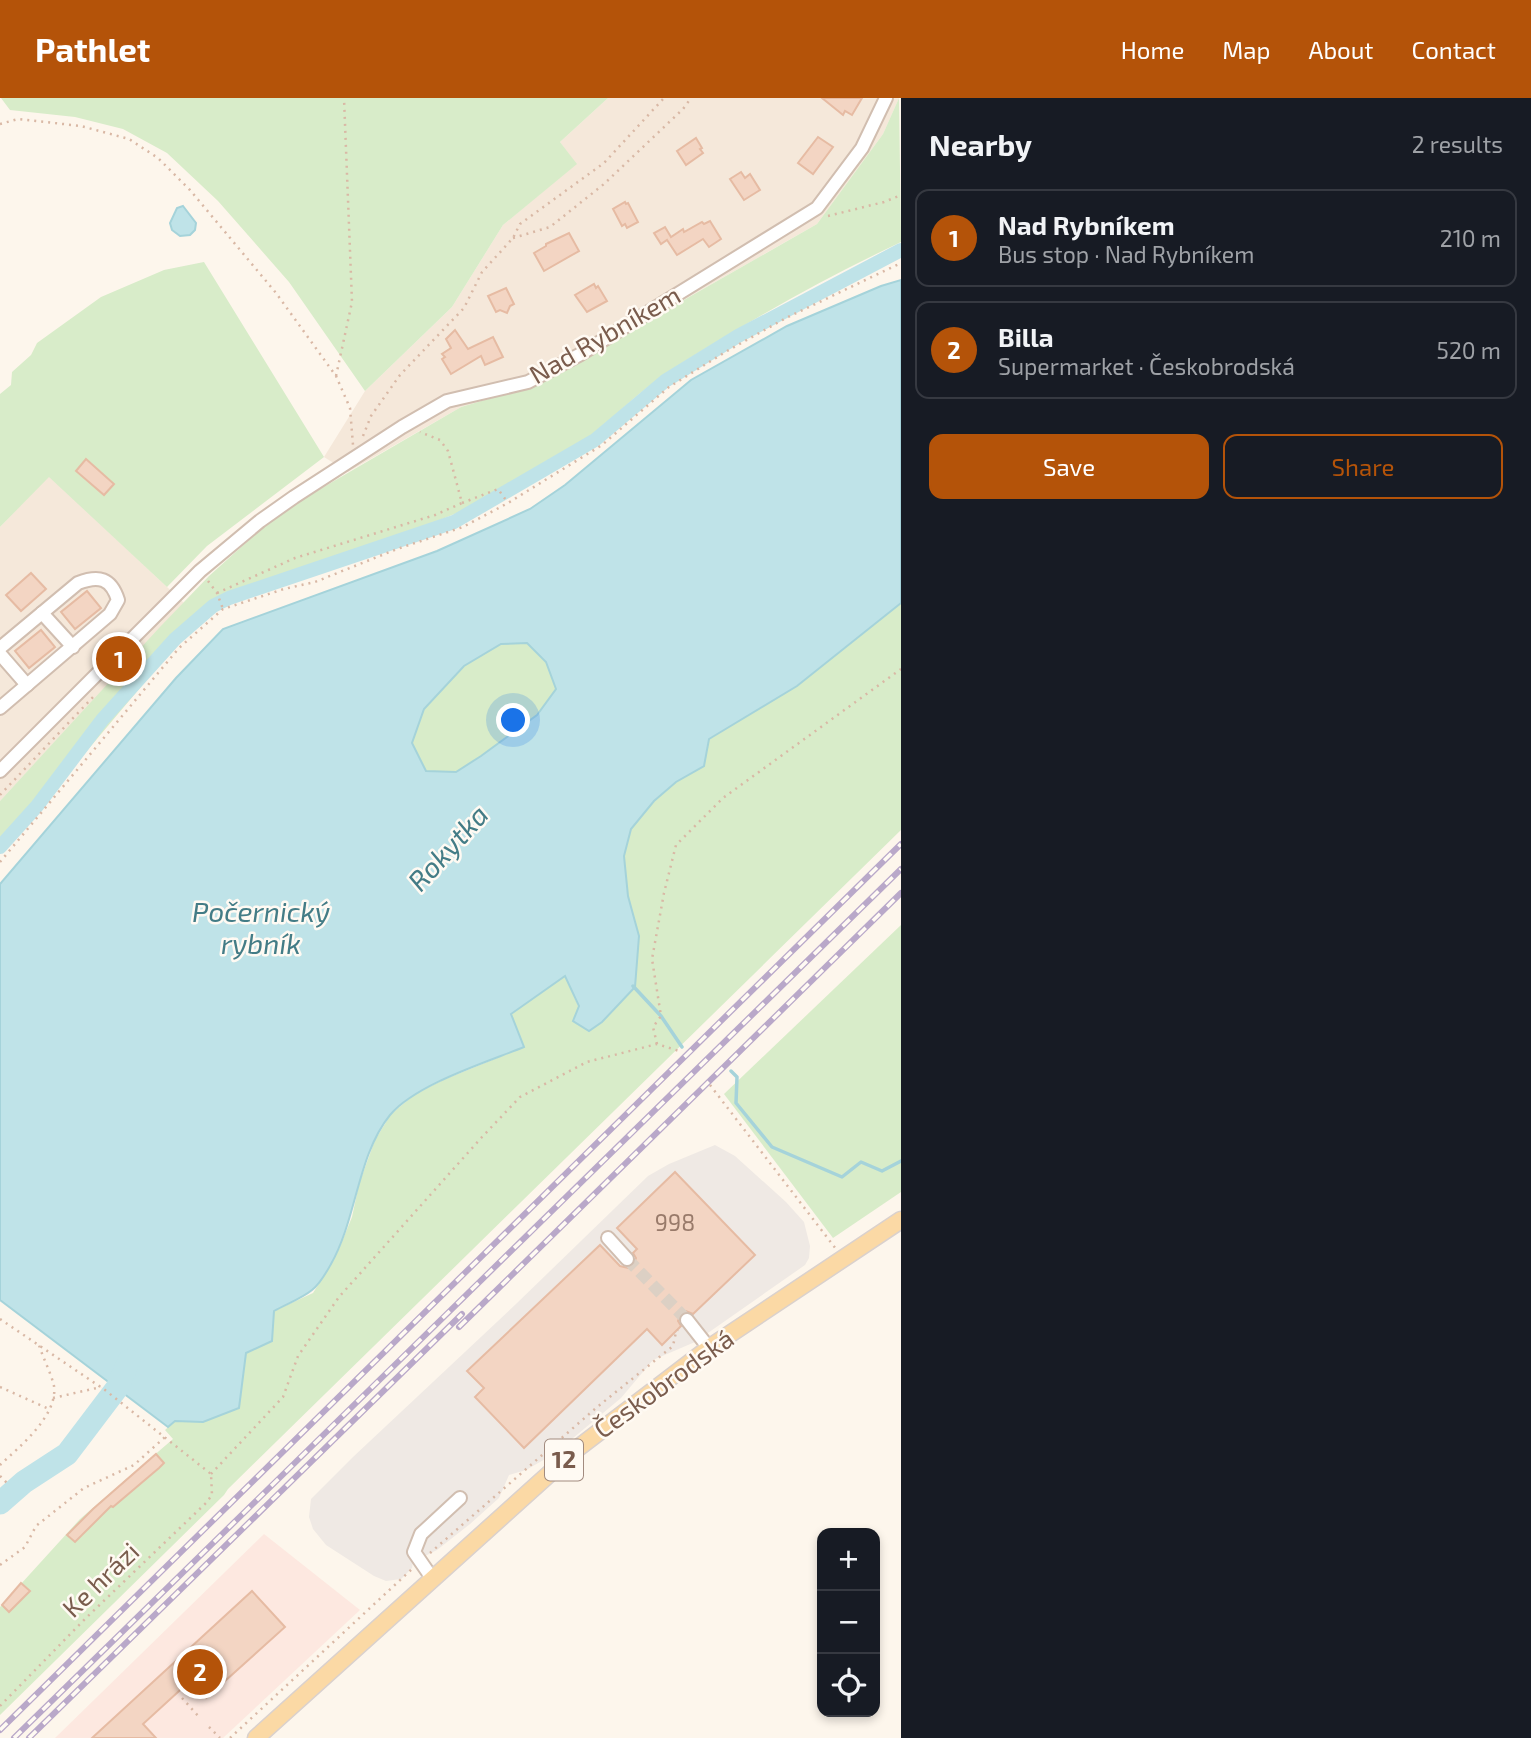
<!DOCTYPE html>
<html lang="en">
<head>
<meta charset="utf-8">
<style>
  :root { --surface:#171b24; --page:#242831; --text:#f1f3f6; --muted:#9ea1a6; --line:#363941; --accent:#b45309 }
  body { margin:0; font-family:"Exo 2",sans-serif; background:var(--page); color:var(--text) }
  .controls { position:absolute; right:21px; bottom:21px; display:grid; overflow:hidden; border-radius:14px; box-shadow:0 4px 10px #0003 }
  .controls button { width:63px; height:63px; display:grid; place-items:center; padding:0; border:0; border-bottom:2px solid var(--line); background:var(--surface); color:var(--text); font:35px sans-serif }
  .you { position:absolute; left:514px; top:623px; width:24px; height:24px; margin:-18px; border:5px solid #fff; border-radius:50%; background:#1a73e8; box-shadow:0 0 0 10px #1a73e833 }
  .badge { display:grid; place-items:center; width:46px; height:46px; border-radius:50%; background:var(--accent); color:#fff; font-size:23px; font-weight:700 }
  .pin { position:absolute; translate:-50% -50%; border:4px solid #fff; box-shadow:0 2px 7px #0006 }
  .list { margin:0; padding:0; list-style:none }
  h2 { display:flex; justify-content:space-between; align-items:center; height:91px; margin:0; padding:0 28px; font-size:30px }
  h2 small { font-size:23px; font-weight:400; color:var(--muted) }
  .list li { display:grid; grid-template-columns:46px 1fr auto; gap:21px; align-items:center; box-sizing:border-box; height:98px; margin:0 14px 14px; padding:0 14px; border:2px solid var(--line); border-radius:14px }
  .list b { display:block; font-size:26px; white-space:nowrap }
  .list p { margin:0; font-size:23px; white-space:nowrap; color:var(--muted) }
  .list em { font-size:23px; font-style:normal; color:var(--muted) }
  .actions { display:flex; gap:14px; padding:21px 28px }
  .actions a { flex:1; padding:16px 0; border:2px solid var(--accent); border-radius:14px; text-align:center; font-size:24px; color:var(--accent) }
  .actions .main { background:var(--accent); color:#fff }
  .icon { flex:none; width:38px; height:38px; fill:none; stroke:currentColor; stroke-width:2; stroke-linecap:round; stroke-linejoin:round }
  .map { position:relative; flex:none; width:901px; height:1640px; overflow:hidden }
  header { display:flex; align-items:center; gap:42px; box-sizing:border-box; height:98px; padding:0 35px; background:var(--accent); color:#fff }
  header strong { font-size:33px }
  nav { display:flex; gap:38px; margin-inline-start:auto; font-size:24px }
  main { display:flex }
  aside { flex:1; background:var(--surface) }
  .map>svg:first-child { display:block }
  .residential { fill:#f5e8da }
  .commercial { fill:#fde8e0 }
  .industrial { fill:#efe9e4 }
  .green { fill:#d8ecc9 }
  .water { fill:#bfe3e8; stroke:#a5d3da; stroke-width:2; fill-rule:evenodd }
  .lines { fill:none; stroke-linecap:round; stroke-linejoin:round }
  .stream { stroke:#a5d3da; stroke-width:3.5 }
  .canal { stroke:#bfe3e8; stroke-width:14 }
  .river { stroke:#bfe3e8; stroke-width:23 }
  .building { fill:#f3d5c3; stroke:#e6bba3; stroke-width:2 }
  .minor-tunnel { stroke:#dcd0c4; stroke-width:12; stroke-dasharray:12 6; stroke-linecap:butt }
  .minor-casing { stroke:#d1beb0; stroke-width:16 }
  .major-casing { stroke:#dad1cd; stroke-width:19 }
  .path { stroke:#d9b8a5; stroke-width:2.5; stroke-dasharray:2 5; stroke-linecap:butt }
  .minor { stroke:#fff; stroke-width:12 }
  .major { stroke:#fbd9a5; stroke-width:16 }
  .rail-casing { stroke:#b9a8c9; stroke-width:6 }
  .rail { stroke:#fffaf3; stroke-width:3.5; stroke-dasharray:10; stroke-linecap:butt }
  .labels { text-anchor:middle; stroke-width:5; stroke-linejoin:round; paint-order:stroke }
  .number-label { font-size:23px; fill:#987a6a }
  .shield { fill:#fffaf3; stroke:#a28b7f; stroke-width:2 }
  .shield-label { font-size:24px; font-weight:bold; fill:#7a5c4d }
  .street-label { font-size:26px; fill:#7a5c4d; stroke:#fffaf3 }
  .water-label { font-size:28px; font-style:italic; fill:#437c86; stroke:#fffaf3 }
</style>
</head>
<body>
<header>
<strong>Pathlet</strong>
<nav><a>Home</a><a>Map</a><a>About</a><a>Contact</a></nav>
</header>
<main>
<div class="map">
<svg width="901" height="1640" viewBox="0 0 901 1640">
  <rect width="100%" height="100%" fill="#fdf6ec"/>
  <!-- residential -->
  <g class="residential">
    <path d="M608 0H899L883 36 817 126 532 288 461 309 348 374 324 359 365 293 452 209 503 127 576 66 560 44Z"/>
    <path d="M49 378 184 505 0 703V429Z"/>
  </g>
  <!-- commercial -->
  <path class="commercial" d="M264 1436 360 1512 223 1640H55Z"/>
  <!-- industrial -->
  <path class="industrial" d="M715 1047 735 1058 786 1104 804 1124 810 1148 809 1160 805 1167 695 1244 653 1262 621 1300 554 1356 526 1372 509 1377 499 1400 470 1426 437 1452 425 1458H414L412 1470 401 1481 386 1483 374 1478 326 1447 313 1431 309 1419 311 1401 353 1359 516 1206 648 1078 669 1066Z"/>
  <!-- green -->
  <g class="green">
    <path d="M1 0H608L560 44 577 66 503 127 452 209 365 293 289 184 218 103 167 55 123 31 75 19 10 12Z"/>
    <path d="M899 0 901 144C840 173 782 204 725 239 677 267 628 297 595 342L573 348 484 404 344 461 252 492 216 510 177 546 0 756V703L159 530 209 478 279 415 461 309 532 288 549 279 817 126 883 36Z"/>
    <path d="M204 164 324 359 207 448 167 489 49 379 0 429V296L11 287 12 274 31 257 37 245 101 199 164 172Z"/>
    <path d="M901 505V732L228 1391 224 1397 0 1617V1509L80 1421 173 1341 165 1332 175 1323 203 1324 239 1310 246 1255 274 1213 313 1195 325 1176 339 1151 352 1119 359 1086 375 1042 391 1016 414 997 443 982 524 949 511 916 565 878 589 933 602 924 635 889 639 838 628 798 624 758 631 731 654 703 676 684 704 668 709 641 797 588Z"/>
    <path d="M527 545 546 564 556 591 537 617 481 658 456 674 426 673 412 645 424 611 464 568 501 546Z"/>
    <path d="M901 827V1094L833 1140 724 996Z"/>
  </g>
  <!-- water -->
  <g class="water">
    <path d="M183 108 196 125 195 132 190 137 180 138 172 132 170 125 177 110Z"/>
    <path d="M901 182V505L797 588 709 641 704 668 676 684 654 703 631 731 624 758 628 798 639 838 635 889 602 924 589 933 573 923 579 908 565 878 511 916 524 949C487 964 416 986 390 1017 357 1058 357 1120 331 1166 326 1175 320 1186 312 1192 301 1201 286 1206 274 1213L272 1243 246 1255 239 1310 203 1324 175 1323 168 1329 0 1202V786L176 580 223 531 437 453 530 411 565 387 691 282 787 228 881 188ZM527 545 546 564 556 591 537 617 481 658 456 674 426 673 412 645 424 611 464 568 501 546Z"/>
  </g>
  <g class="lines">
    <!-- stream -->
    <g class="stream">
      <path d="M633 888 661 918 682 949"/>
      <path d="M731 973 737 979 736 1005 772 1049 842 1079 861 1064 882 1073 901 1063"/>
    </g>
    <!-- canal -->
    <path class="canal" d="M0 749 37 708 102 622 175 541 213 508 229 500 454 424 595 342 665 283 738 238 901 152"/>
    <!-- river -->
    <path class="river" d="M0 1405 24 1384 67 1356 117 1290 129 1263"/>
  </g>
  <!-- building -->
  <g class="building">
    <path d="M822 0H862L852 17 845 13 843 17Z"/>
    <path d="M818 39 833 49 813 76 798 65Z"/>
    <path d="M696 40 702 50 700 51 703 55 686 67 677 53Z"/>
    <path d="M741 74 745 80 750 76 760 92 744 102 730 81Z"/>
    <path d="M625 104 626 106 628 105 638 124 627 130 625 126 622 128 613 111Z"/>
    <path d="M710 123 721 141 709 149 703 141 677 157 667 142 661 146 654 135 665 129 671 139 683 131 684 134 702 124 704 126Z"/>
    <path d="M569 135 579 153 544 173 534 155 546 148V146Z"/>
    <path d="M594 186 596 190 598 188 607 203 587 214 575 197Z"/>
    <path d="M506 190 514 206 510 208 507 215 500 212 496 214 488 198Z"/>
    <path d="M455 232 468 251 493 239 503 259 485 267 481 258 451 276 442 261 445 259 442 256 451 250 446 241Z"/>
    <path d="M86 361 114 386 104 397 76 373Z"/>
    <path d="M31 475 46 491 21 513 6 497Z"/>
    <path d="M87 493 101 510 75 531 61 514Z"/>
    <path d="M41 532 55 549 29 570 15 553Z"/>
    <path d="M675 1074 755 1157 693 1216 686 1213 681 1216 678 1223 681 1228 662 1247 647 1231 524 1350 475 1299 484 1290 467 1273 600 1147 620 1168 628 1170 633 1167 636 1160 633 1155 637 1151 617 1130Z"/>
    <path d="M156 1356 164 1365 159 1370 113 1409 111 1408 75 1444 67 1437 93 1411Z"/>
    <path d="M21 1485 30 1493 9 1514 2 1507Z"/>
    <path d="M252 1493 285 1529 206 1600 190 1583 143 1626 156 1640H92Z"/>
  </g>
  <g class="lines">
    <!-- minor-tunnel -->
    <path class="minor-tunnel" d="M627 1161 687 1222"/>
    <!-- minor casing -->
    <g class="minor-casing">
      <g id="minor">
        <path d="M42 515 73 549"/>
        <path d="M0 550 78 485C99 477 111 480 118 502L110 516 0 610"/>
        <path d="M0 556 27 587"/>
        <path d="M0 673 200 473 260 423 294 399 402 329 447 303 528 284 579 257 817 110 862 50 886 0"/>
        <path d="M608 1140 627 1161"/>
        <path d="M687 1222 709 1250"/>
        <path d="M432 1480 414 1454 421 1436 460 1400"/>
      </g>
    </g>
    <!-- major casing -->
    <g class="major-casing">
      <path id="major" d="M256 1640 578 1350 709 1250 901 1122"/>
    </g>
    <!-- path -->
    <g class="path">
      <path d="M0 26 18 21 81 28 129 41 158 60 190 92 276 195 336 278 350 310 353 347"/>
      <path d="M828 118 884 104 901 97"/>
      <path d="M513 140 550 129 604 86 683 11 691 0"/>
      <path d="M336 278 352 204 344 0"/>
      <path d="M363 338 371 318 400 277 464 210 482 174 513 140 520 126 604 65 664 0"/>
      <path d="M462 405 498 391 508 405"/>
      <path d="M208 483 217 495 223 511"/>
      <path d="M217 495 295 460 435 417 462 405 448 353 440 342 420 334"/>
      <path d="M0 697 94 598"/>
      <path d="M0 764 179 550 223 511 284 491 315 484 397 451 463 429 508 405 602 347 669 289 727 253 786 220 901 165"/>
      <path d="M657 946 653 929 661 918 652 861 664 795 676 747 723 700 901 571"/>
      <path d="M710 987 836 1151"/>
      <path d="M0 1221 105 1292 211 1376"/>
      <path d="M0 1289 49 1311"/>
      <path d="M53 1300 101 1289"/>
      <path d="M0 1367C19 1349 58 1318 54 1288 51 1275 43 1260 39 1247"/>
      <path d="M211 1376 283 1299 298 1258 339 1199 482 1039 520 999 587 964 657 946 679 953"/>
      <path d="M0 1378 9 1387"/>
      <path d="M430 1455 596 1310 673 1248 676 1234 678 1232"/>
      <path d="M0 1467 25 1449 36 1428 84 1390 134 1367 165 1339"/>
      <path d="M182 1600 200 1620"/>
      <path d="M0 1608 87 1519 206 1405 212 1397 211 1376"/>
      <path d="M209 1629 220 1640"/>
      <path d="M230 1640 412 1471"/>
    </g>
    <!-- minor -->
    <use href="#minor" class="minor"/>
    <!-- major -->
    <use href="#major" class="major"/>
    <!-- rail casing -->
    <g class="rail-casing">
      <g id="rail">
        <path d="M459 1229 901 795"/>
        <path d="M0 1632 901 746"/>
        <path d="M14 1640 901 771"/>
        <path d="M29 1640 462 1216"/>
      </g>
    </g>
    <!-- rail -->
    <use href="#rail" class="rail"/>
  </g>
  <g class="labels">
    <!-- number labels -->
    <g class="number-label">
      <text x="675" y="1133">998</text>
    </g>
    <!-- shield labels -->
    <rect class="shield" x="545" y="1341.5" width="38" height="41" rx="5"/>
    <g class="shield-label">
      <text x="564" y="1370">12</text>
    </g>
    <!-- street labels -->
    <g class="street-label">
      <text transform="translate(605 237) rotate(-30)" y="9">Nad Rybníkem</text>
      <text transform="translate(664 1286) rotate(-36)" y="9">Českobrodská</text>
      <text transform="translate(101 1482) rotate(-44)" y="9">Ke hrázi</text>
    </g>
    <!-- water labels -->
    <g class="water-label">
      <text transform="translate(448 750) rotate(-48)" y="10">Rokytka</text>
      <text x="261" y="824">Počernický<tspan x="261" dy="32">rybník</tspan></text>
    </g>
  </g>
</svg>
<div class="controls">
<button>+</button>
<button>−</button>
<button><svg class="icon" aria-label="locate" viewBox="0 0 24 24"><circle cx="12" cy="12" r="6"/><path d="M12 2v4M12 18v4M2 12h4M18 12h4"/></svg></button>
</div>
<div class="you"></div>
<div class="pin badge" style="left:119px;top:561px">1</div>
<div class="pin badge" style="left:200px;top:1574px">2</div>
</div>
<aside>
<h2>Nearby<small>2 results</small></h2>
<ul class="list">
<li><span class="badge">1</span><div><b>Nad Rybníkem</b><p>Bus stop · Nad Rybníkem</p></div><em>210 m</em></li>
<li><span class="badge">2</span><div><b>Billa</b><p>Supermarket · Českobrodská</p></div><em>520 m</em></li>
</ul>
<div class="actions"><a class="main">Save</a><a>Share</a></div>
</aside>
</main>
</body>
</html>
